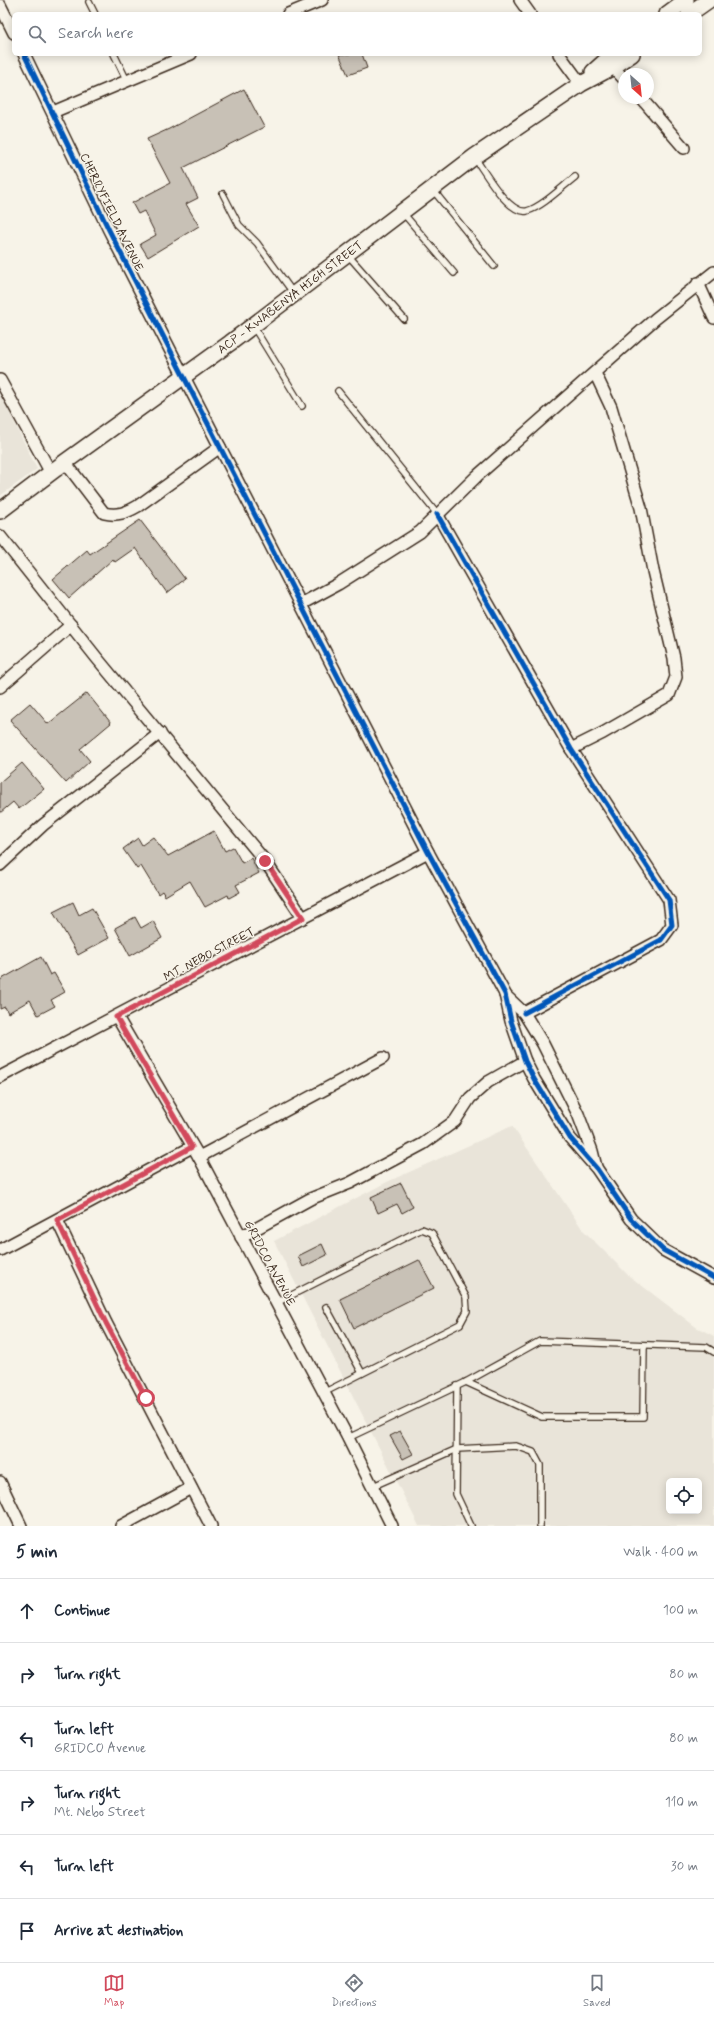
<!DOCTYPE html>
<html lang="en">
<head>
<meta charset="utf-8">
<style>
  :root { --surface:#fff; --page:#f6f6f7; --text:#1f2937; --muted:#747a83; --line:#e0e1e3; --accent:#d1495b }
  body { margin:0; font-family:Mynerve,sans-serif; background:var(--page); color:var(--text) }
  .controls { position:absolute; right:12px; bottom:12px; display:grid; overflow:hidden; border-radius:6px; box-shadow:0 2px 10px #0003 }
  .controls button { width:36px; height:36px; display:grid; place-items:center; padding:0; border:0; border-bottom:1px solid var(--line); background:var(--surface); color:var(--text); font:20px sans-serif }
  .compass { position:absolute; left:618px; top:68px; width:36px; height:36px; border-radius:50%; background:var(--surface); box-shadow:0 2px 10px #0003; rotate:153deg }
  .stop { position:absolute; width:12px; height:12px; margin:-9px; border:3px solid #d1495b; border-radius:50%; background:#fff }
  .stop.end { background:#d1495b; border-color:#fff; box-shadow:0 1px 4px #0008 }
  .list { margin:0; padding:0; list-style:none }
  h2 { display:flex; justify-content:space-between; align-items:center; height:52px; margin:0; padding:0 16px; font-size:17px }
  h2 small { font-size:13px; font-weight:400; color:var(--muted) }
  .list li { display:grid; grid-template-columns:26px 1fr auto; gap:12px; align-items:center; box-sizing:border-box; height:64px; padding:0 16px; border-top:1px solid var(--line) }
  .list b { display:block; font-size:15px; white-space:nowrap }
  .list p { margin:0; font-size:13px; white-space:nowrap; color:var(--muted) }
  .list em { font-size:13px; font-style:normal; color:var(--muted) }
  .icon { flex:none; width:22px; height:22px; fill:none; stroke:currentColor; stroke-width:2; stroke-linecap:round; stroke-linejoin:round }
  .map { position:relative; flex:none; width:714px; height:1526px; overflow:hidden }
  .search { position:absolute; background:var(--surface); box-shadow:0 2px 10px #0003; left:12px; right:12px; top:12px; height:44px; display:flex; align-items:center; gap:10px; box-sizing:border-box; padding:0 14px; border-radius:6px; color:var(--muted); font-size:15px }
  .sheet { height:436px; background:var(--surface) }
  nav { display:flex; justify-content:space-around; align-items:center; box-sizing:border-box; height:56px; border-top:1px solid var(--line); background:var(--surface); font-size:11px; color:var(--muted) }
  nav a { display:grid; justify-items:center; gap:2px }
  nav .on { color:var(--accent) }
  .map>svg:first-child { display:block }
  .built { fill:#e9e4d9; fill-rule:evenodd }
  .building { fill:#c8c1b6; stroke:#3b2a1e }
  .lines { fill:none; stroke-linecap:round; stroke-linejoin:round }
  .lane-casing { stroke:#3b2a1e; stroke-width:8 }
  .street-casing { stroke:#3b2a1e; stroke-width:14 }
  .secondary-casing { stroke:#3b2a1e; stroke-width:18 }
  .lane { stroke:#f7f3e8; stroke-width:5.5 }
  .street { stroke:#f7f3e8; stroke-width:11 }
  .secondary { stroke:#f7f3e8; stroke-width:15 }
  .cycleway-casing { stroke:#f7f3e8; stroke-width:8 }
  .cycleway { stroke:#0057b8; stroke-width:5 }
  .route { stroke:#d1495b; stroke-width:5 }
  .labels { text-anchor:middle; stroke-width:3; stroke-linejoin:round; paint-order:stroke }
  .street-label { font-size:12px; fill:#3b2a1e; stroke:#f7f3e8 }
</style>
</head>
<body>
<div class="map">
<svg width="714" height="1526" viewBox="0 0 714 1526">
  <rect width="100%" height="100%" fill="#f7f3e8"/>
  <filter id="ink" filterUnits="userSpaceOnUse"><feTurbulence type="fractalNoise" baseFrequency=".025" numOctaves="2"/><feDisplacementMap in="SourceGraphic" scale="8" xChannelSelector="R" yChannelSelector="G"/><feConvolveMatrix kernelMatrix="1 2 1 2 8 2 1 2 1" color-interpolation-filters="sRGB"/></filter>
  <g filter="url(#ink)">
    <!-- built -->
    <g class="built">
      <path d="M0 393 37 469 0 496Z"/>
      <path d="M512 1126 583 1230 628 1275 696 1327 714 1336V1526H419L274 1241 387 1182ZM669 1481H699V1511H669Z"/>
    </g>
    <!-- building -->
    <g class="building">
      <path d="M339 54H362L367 68 348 75Z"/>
      <path d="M244 89 264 127 183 168 198 198 186 204 199 226 148 257 140 244 156 235 144 211 138 214 132 203 170 183 147 139 169 129Z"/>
      <path d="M140 520 185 579 167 593 135 548 115 562 113 559 69 598 53 579 87 550 90 554Z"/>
      <path d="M87 693 111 723 80 749 90 761 66 783 10 720 30 703 48 724Z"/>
      <path d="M22 763 44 789 19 809 13 802 0 813V782Z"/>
      <path d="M214 831 225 851 233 847 242 863 251 858 259 873 236 885 240 892 229 898 228 895 205 907 190 881 165 896 162 891 158 894 141 866 137 869 123 849 138 838 142 845 153 837 168 856Z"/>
      <path d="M73 902 79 915 92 908 109 938 78 955 53 912Z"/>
      <path d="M135 917 141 928 153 921 162 938 130 956 115 928Z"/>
      <path d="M41 957 50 975 54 973 65 992 51 1000 55 1006 38 1015 30 1000 8 1013 5 1007 0 1009V980Z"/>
      <path d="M401 1183 413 1207 402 1213 397 1204 378 1213 371 1197Z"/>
      <path d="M322 1244 327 1255 303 1267 298 1256Z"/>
      <path d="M419 1260 434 1288 354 1328 340 1299Z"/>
      <path d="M400 1431 413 1454 403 1459 390 1436Z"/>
    </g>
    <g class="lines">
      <!-- lane casing -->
      <g class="lane-casing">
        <g id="lane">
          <path d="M89 2 95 14"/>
          <path d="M114 54 127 81"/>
          <path d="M474 157C484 170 508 215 527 211 542 207 562 187 575 177"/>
          <path d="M433 190 494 266"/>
          <path d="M223 194 239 225 257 243 294 294"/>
          <path d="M403 213 454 273"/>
          <path d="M347 254 404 319"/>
          <path d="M253 326 302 406"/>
          <path d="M338 391 437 514"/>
          <path d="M276 1303 422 1229 432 1233 466 1297 467 1311 460 1324 323 1393"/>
          <path d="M326 1307 362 1373"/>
          <path d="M466 1382 542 1417H643L644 1345"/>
          <path d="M457 1386 456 1494 471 1526"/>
          <path d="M348 1438 466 1382 540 1341 706 1347 714 1352"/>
          <path d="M371 1487 457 1449 516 1446 533 1452 540 1465V1526"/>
        </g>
      </g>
      <!-- street casing -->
      <g class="street-casing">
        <g id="street">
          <path d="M520 0 530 14"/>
          <path d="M0 5 14 33"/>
          <path d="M288 14 322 0"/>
          <path d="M24 54 109 230 184 377 428 852 505 994 511 1021 525 1061 534 1079 570 1138 597 1169 631 1219 663 1250 714 1278"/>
          <path d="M559 54 581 84"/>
          <path d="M613 67 624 79"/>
          <path d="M641 98 684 148"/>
          <path d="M53 112 191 54"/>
          <path d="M698 283 714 318"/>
          <path d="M0 380 51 473"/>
          <path d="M65 462 104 513C117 516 126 513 138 506L220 447"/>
          <path d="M437 514 571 749 669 900 672 925 661 940 524 1013"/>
          <path d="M0 536 96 657 265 861 303 918"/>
          <path d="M301 604 338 584 420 532 477 476 655 319 714 272"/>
          <path d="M0 687 71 625"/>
          <path d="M571 749 603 733 669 695 676 677 674 658 653 571 641 508 611 407 595 373"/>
          <path d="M0 865 43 825 160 733"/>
          <path d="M505 995 524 1013 543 1044 578 1114 592 1151 596 1167"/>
          <path d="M117 1017 199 1157 348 1438 392 1526"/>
          <path d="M0 1077 428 852"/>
          <path d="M199 1157 383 1058"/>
          <path d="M57 1220 106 1323 211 1526"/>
          <path d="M241 1237 310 1199 350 1183 423 1144 455 1121 470 1098 488 1082 525 1061"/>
          <path d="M0 1250 192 1147"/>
          <path d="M0 1482 21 1526"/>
          <path d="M121 1526 191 1488"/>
        </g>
      </g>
      <!-- secondary casing -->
      <g class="secondary-casing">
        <g id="secondary">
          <path d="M667 14 686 0"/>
          <path d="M689 14 709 0"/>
          <path d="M593 72 613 54"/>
          <path d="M0 511 65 462 230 343 474 157 581 84 613 67 632 54"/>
        </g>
      </g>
      <!-- lane -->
      <use href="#lane" class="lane"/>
      <!-- street -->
      <use href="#street" class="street"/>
      <!-- secondary -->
      <use href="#secondary" class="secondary"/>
      <!-- cycleway casing -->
      <g class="cycleway-casing">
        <g id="cycleway">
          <path d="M24 54 109 230 184 377 428 852 505 994 511 1021 525 1061 534 1079 570 1138 597 1169 631 1219 663 1250 714 1278"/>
          <path d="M437 514 571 749 669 900 672 925 661 940 524 1013"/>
        </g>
      </g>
      <!-- cycleway -->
      <use href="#cycleway" class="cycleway"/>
    </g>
  </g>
  <g class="lines" filter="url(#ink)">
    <!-- route -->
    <path class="route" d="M146 1398 106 1323 57 1220 192 1147 116 1017 303 918 265 861"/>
  </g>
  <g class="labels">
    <!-- street labels -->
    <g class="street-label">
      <text transform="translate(112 212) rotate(64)" y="4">CHERRYFIELD AVENUE</text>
      <text transform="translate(290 297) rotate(-37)" y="4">ACP - KWABENYA HIGH STREET</text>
      <text transform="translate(209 954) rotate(-28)" y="4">MT. NEBO STREET</text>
      <text transform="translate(270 1263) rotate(62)" y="4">GRIDCO AVENUE</text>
    </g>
  </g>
</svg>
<div class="controls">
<button><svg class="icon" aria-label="locate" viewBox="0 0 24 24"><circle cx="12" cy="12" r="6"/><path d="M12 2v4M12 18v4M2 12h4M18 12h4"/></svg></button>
</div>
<svg class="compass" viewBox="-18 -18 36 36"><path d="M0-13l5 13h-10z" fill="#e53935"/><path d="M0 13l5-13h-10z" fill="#747a83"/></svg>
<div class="stop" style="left:146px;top:1398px"></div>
<div class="stop end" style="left:265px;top:861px"></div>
<div class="search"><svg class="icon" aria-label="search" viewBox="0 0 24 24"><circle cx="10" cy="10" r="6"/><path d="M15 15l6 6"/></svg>Search here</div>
</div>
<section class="sheet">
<h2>5 min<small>Walk · 400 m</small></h2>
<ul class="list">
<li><svg class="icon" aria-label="ahead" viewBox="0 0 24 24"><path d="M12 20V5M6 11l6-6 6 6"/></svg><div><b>Continue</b></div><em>100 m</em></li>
<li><svg class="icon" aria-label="right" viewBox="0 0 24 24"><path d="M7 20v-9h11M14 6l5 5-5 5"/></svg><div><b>Turn right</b></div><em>80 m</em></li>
<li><svg class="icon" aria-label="left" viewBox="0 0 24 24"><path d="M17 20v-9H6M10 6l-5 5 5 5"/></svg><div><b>Turn left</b><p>GRIDCO Avenue</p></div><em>80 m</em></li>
<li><svg class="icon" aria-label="right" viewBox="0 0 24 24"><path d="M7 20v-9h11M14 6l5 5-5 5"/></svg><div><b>Turn right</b><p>Mt. Nebo Street</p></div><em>110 m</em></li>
<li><svg class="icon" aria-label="left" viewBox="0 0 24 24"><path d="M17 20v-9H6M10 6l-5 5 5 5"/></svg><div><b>Turn left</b></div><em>30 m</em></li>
<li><svg class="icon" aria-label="arrive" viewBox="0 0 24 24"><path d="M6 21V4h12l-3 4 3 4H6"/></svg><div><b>Arrive at destination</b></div></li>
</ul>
</section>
<nav>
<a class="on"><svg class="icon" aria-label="map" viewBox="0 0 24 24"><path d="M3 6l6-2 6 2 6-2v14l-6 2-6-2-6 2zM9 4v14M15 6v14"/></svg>Map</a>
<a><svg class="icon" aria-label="directions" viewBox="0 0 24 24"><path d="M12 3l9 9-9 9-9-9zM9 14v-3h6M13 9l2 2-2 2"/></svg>Directions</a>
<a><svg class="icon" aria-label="saved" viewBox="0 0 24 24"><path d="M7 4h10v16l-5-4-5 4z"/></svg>Saved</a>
</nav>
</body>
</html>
